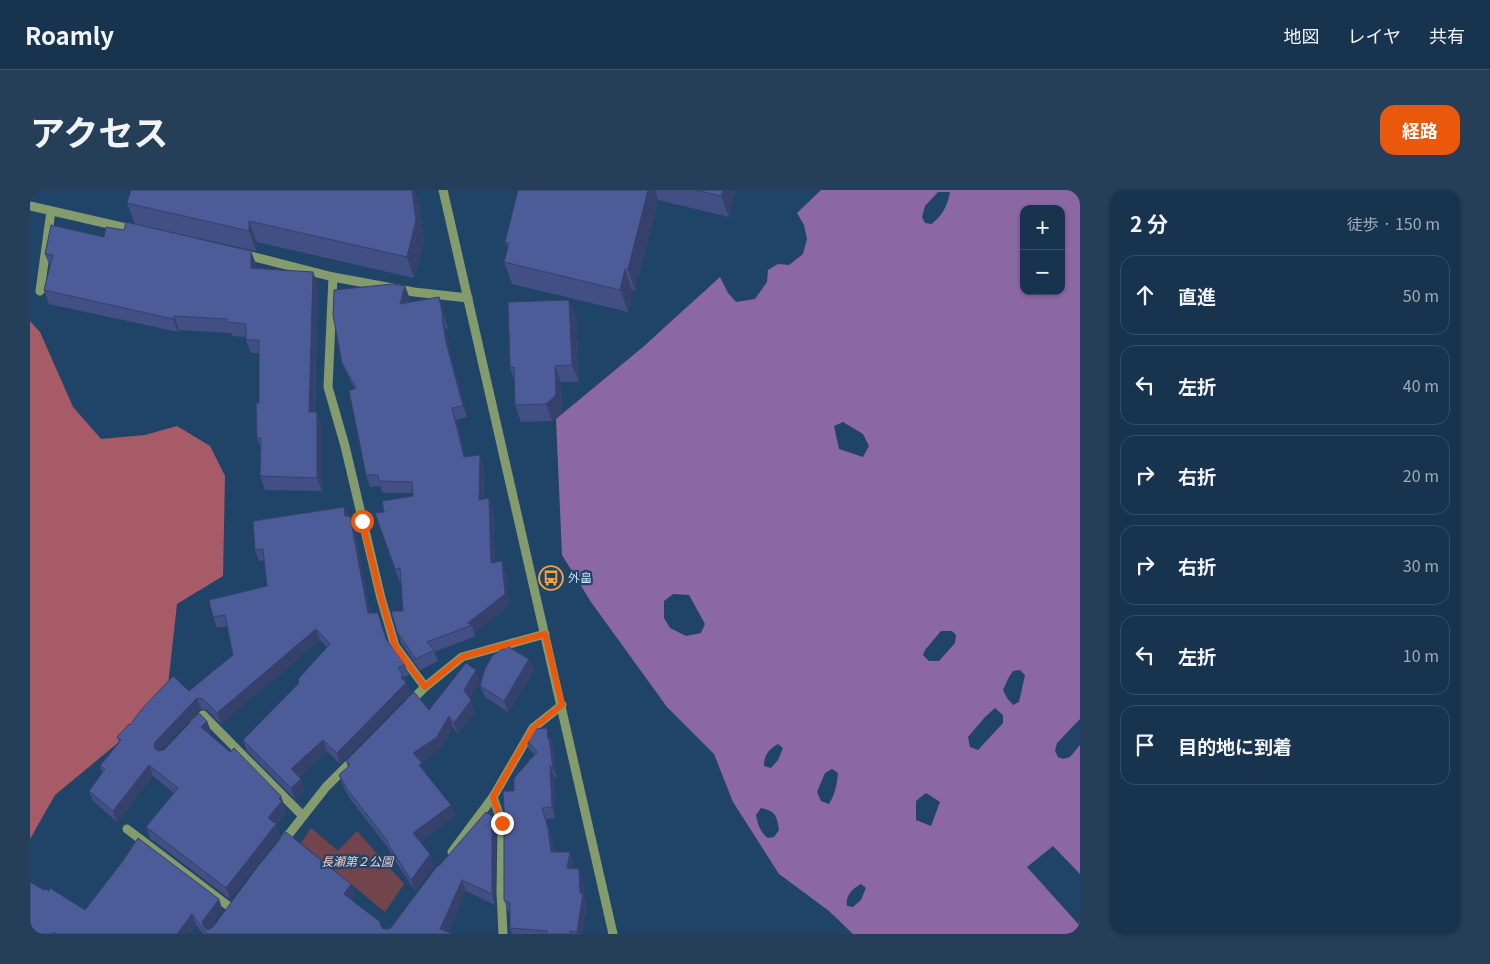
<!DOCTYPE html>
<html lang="ja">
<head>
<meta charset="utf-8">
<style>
  :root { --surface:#18334e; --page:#253f58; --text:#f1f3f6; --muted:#9faab6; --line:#364e66; --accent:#ea580c }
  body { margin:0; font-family:Georgia,"Noto Sans JP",serif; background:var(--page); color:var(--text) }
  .controls { position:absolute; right:15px; top:15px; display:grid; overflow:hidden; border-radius:10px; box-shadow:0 1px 4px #0004 }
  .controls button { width:45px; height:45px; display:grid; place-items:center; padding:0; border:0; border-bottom:1px solid var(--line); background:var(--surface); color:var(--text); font:25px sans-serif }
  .stop { position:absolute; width:15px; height:15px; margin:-11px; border:4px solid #ea580c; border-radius:50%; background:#fff }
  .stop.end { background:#ea580c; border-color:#fff; box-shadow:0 1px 5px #0008 }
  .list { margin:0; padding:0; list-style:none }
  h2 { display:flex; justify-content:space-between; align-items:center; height:65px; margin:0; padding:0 20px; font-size:21px }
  h2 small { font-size:16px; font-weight:400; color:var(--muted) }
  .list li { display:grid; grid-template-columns:32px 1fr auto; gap:15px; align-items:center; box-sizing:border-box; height:80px; margin:0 10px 10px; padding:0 10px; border:1px solid var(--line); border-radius:15px }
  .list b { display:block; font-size:19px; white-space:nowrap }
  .list em { font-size:16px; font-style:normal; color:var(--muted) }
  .icon { flex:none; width:28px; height:28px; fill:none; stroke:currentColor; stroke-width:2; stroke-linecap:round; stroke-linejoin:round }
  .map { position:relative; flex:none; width:1050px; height:744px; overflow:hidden; border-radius:15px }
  header { display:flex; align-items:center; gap:30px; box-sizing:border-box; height:70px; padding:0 25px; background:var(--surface); border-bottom:1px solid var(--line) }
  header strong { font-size:24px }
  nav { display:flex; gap:28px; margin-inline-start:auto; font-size:18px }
  .intro { display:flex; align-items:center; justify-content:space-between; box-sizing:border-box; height:120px; padding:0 30px }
  h1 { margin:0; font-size:35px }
  .button { padding:12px 22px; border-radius:15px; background:var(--accent); color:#fff; font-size:18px; font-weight:700 }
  main { display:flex; gap:30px; padding:0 30px }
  aside { flex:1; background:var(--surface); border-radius:15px; box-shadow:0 1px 4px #0004 }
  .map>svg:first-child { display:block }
  .green { fill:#71454b }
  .forest { fill:#a75b67 }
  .water { fill:#8b67a4; fill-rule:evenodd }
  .pier { fill:#204468 }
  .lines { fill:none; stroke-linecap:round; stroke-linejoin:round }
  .minor { stroke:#839b6d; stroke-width:9 }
  .wall { fill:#414f84 }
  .shaded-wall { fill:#35406b }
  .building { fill:#4c5c99; stroke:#35406b }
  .route { stroke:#ea580c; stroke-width:6 }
  .labels { text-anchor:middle; stroke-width:4.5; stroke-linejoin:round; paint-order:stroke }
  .poi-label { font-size:12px; fill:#cbdff6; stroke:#204468; text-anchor:start }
  .park-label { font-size:12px; font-style:italic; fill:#f6c9ce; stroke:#204468 }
</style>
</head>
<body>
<header>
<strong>Roamly</strong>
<nav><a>地図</a><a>レイヤ</a><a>共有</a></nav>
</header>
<div class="intro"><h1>アクセス</h1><a class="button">経路</a></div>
<main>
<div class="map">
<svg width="1050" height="744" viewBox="0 0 1050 744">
  <rect width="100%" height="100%" fill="#204468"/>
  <!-- green -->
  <path class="green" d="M281 638 308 661 327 641 374 694 355 722 271 653Z"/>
  <!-- forest -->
  <path class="forest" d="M0 131 10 142 43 217 71 249 115 245 147 236 180 256 195 286 193 386 147 414 136 513 25 605 0 649Z"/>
  <!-- water -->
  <path class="water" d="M791 0H1050V529L1027 553 1025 561 1028 567 1033 569 1040 567 1050 555V744H823L799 721 749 684 703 612 684 564 637 517 561 412 532 365 526 229 613 157 690 87 698 103 706 112 725 109 737 92 738 80 748 74 759 75 773 64 777 49 774 35 767 23ZM908 2H920C917 17 913 24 902 34L895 33 892 27 895 16ZM994 19H1031V101H994ZM813 232 833 244 839 256 833 267 809 259 804 236ZM643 404 659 405 675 434 671 443 656 446 640 438 634 428V411ZM911 441H922L926 445 925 453 909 471H899L893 465 895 460ZM990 480 995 485 989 512 983 515 977 508 973 500 979 487 983 481ZM965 518 973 525V533L948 560 940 557 938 547 955 527ZM748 554 753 558 748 570 741 578 734 576C734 565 739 559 748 554ZM802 579 808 583C807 595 805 604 799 614L791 611 787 602 795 583ZM896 603 910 612 901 636 886 630V611ZM731 618C746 621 747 626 749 640L744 647 738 648C730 642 728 635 726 625ZM831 694 836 698 831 710 823 717 817 716C815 706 823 698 831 694Z"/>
  <!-- pier -->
  <path class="pier" d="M1023 656 1050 684V736L997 677Z"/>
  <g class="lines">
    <!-- minor -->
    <g class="minor">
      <path d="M413 0 583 744"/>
      <path d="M0 16 105 40"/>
      <path d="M213 64 303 87 384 102 438 108"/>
      <path d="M303 87 298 197 315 256 351 408 365 456 395 497"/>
      <path d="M10 101 21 21"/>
      <path d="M380 512 395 497 432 467 515 444"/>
      <path d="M164 534 173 525 273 626"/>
      <path d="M463 607 472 633 471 702 473 744"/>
      <path d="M97 639 201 718"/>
      <path d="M252 653 296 597 325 568"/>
      <path d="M422 662 463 607 503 538 532 515"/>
    </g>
  </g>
  <!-- wall -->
  <g class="wall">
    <path d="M488 0H706L699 27 628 10 605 100H602L598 122 482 94 474 72 478 59 475 52Z"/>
    <path d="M97 13H389L394 50 384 88 227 52 226 61 105 34Z"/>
    <path d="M74 47 226 74V78L288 95 285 222 292 236V301L235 300 230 286 231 259 227 248 229 213V163H221L216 150V147L202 146 201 143 149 140 148 142 19 114 14 100 20 77 15 64Z"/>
    <path d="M375 96 379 107 378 112 409 107 413 118 418 138 416 139 420 163 437 227 426 230 435 267 450 265 454 277V309L463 319 465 373 476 382 479 415 444 443 446 446 404 462 408 471 390 480 371 453 367 442 373 421 371 390H369L345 323 354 322 383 306V303H353L350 296 340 297 336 285 324 198 317 184 312 173Z"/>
    <path d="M546 126 549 192H531L532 222 522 231 491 232 485 215 484 190 480 177Z"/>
    <path d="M314 317 318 326 324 337 340 423H348L357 450 375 474 379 485 374 487 380 503 310 574 297 561 269 587 275 600 265 609 217 561 213 550 268 494 297 457 290 450 191 534 177 520 171 519 130 561 134 560 177 531 181 542 179 544 255 617 254 618 256 622 246 634 250 645 200 709 120 648 116 637 144 603 123 586 87 632 63 611 59 601 72 583 70 576 89 553 87 547 100 535 159 501 203 465 197 436 187 438 183 427 237 396 234 370 229 371 225 360Z"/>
    <path d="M504 481 478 522 455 507 450 496Z"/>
    <path d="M450 491 440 508 445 522 428 544 423 537 410 559 391 572 395 583 421 615 425 626 390 652 404 676 385 701 362 666 359 659 321 610 313 596 309 585 318 577 316 571 399 520Z"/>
    <path d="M495 548 521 549 523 559 527 589 524 586 525 628 516 629 522 649 524 662 544 673 543 679 553 690 554 706 557 714 552 744H482L480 738V722L478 721 474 710 475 635 484 601 505 565 499 559Z"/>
    <path d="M462 626 466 636 465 715 436 701 418 742 423 744H173L166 735 159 744H0V692L14 700 55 720 189 709 192 719 179 739 325 704 321 710 350 732 353 739H360L409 676Z"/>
  </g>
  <!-- shaded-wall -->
  <g class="shaded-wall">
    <path d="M382 0H384L389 13 394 50 384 88 377 67Z"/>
    <path d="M618 0H625L628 10 605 100 598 79Z"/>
    <path d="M693 0H706L699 27 691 6Z"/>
    <path d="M219 31 227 52 226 61 219 41Z"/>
    <path d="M221 61 226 74V91L221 78Z"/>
    <path d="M595 79 602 100 598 122 590 100Z"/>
    <path d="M283 82 288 95 284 236 279 222Z"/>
    <path d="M375 96 379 107 374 125 370 114Z"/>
    <path d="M409 107 413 118 418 138 413 127Z"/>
    <path d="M539 110 546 126 549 192 542 175Z"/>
    <path d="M144 126 149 140 148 142 143 129Z"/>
    <path d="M412 127 416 139 420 163 437 227 433 216 416 152Z"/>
    <path d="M525 176 531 192 532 222 522 231 516 214Z"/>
    <path d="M422 218 426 230 438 278 434 267Z"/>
    <path d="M287 222 292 236V301L287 288Z"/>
    <path d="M450 265 454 277 453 321 449 310Z"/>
    <path d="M459 308 463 319 465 385 461 373Z"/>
    <path d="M314 317 318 328 315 326Z"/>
    <path d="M320 326 324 337 342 434 338 423Z"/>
    <path d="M472 371 476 382 479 415 444 443 442 435 438 433Z"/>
    <path d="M286 439 290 450 191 534 187 523Z"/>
    <path d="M499 469 504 481 478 522 474 511Z"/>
    <path d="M446 480 450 491 438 512 434 500Z"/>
    <path d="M373 485 380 503 310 574 307 563Z"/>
    <path d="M167 508 171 519 129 562 128 565 124 554 126 551Z"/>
    <path d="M441 510 445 522 428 544 424 533Z"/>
    <path d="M419 526 423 537 410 559 387 574 383 563Z"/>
    <path d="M177 531 181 542 175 548 171 537Z"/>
    <path d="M517 538 523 559 527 589 523 579Z"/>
    <path d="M293 550 297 561 265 590 261 579Z"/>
    <path d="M392 573 396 585 389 575Z"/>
    <path d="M119 575 123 586 87 632 83 621Z"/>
    <path d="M520 575 524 586 525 628 522 617Z"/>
    <path d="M271 589 275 600 265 609 261 598Z"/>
    <path d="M251 606 255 617 254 618 256 622 241 638 238 628 249 609Z"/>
    <path d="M421 615 425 626 387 654 383 643Z"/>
    <path d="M512 618 522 649 525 673 521 662Z"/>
    <path d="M462 626 466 636 465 715 462 704Z"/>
    <path d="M246 634 250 645 200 709 196 698Z"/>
    <path d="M540 662 544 673 541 689 537 678Z"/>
    <path d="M400 664 404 676 385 701 381 690Z"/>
    <path d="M549 679 553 690 554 706 557 714 552 744H548L547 742 550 703Z"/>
    <path d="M432 690 436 701 417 744 410 739Z"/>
    <path d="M321 694 325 704 317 715 314 704Z"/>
    <path d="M189 709 192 719 176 743 174 739 172 732Z"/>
    <path d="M162 724 166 735 159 744H147Z"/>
  </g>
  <!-- building -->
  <g class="building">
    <path d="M101 0H382L386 30 377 67 219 31V41L97 13Z"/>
    <path d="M488 0H618L598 79H595L590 100 474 72 479 53 475 52Z"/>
    <path d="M666 0H693L691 6Z"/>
    <path d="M96 32 221 61V78L283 82 279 222H287V288L230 286 231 248H227L226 213H229V150H216V134L197 132V129L144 126 143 129 14 100 23 65 15 64 21 35 74 47 76 37 94 40Z"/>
    <path d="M362 94 375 96 370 114 409 107 413 127H412L416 152 433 216 422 218 434 267 450 265 449 310 459 308 461 373 472 371 475 404 438 433 442 435 397 452 404 460 386 469 367 442 361 421H373L370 378 365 379 345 323 354 322 352 311 383 306 382 292 349 291 348 285H336L319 201 326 198 312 173 303 125 304 100Z"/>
    <path d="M539 110 542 175 525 176 526 205 516 214 485 215 484 177H480L478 112Z"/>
    <path d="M314 317 315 326H320L338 423H348L356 449 375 474 368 478 373 485 371 487 376 493 307 563 293 550 261 579 271 589 261 598 213 550 268 494 269 488 300 454 286 439 187 523 173 509 167 508 126 551 124 554 125 559 129 561 134 560 169 523 177 531 171 537 200 562 204 558 251 606 249 609 252 611 238 628 246 634 196 698 116 637 148 598 119 575 83 621 59 601 75 579 70 576 91 550 87 547 99 534 100 535 112 519 143 486 159 501 203 465 195 425 183 427 179 410 237 396 233 359 225 360 223 331Z"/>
    <path d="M477 456 499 469 474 511 450 496 455 479 462 466Z"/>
    <path d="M436 473 446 480 434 500 441 510 424 533 419 526 406 548 383 563 392 573 389 575 421 615 383 643 400 664 381 690 358 654 359 653 317 599 309 585 320 575 316 571 384 502 399 520Z"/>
    <path d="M517 538 518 549 519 548 523 579 520 575 522 617 512 618 518 638 521 662H540L537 678 549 679 550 703 553 704 547 742 540 741V744H517V741L480 738V713L474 710V635H475L473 601H484V588L507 562 495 548 503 539Z"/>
    <path d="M456 622 462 626V704L432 690 410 739 423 744H177L162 724 147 744H27L24 742 23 744H2L0 743V692L14 700 15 699 19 701 20 698 55 720 92 672 108 648 189 709 172 732 173 736 177 740 183 737 228 676 256 642 321 694 314 704 350 732V735L353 739H360L408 675 409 676Z"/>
  </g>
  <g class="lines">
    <!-- route -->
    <path class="route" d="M332 331 351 408 365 456 395 497 432 467 515 444 532 515 503 538 463 607 472 633"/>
  </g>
  <!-- icons -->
  <defs>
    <g id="bus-ring" transform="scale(1.25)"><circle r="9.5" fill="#204468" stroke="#f1a63f" stroke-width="1.5"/><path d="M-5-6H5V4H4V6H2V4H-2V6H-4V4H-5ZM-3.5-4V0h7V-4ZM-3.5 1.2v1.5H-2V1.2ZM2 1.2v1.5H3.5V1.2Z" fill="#f1a63f"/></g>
  </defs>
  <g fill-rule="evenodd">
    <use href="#bus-ring" x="521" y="388"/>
  </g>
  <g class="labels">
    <!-- poi labels -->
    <g class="poi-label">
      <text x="538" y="392">外畠</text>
    </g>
    <!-- park labels -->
    <g class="park-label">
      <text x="327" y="676">長瀬第２公園</text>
    </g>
  </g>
</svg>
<div class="controls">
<button>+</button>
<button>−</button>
</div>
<div class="stop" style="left:332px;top:331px"></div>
<div class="stop end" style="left:472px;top:633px"></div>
</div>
<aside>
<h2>2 分<small>徒歩 · 150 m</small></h2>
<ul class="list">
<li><svg class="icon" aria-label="ahead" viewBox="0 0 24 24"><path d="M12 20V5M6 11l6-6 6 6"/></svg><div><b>直進</b></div><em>50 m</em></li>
<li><svg class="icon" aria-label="left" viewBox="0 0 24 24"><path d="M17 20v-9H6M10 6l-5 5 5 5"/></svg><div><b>左折</b></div><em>40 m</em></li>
<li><svg class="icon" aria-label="right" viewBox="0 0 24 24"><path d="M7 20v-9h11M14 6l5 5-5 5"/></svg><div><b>右折</b></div><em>20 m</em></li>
<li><svg class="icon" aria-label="right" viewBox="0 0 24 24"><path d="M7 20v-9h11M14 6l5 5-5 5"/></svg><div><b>右折</b></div><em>30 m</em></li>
<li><svg class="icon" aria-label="left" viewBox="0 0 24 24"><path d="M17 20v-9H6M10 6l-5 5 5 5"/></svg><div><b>左折</b></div><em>10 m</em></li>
<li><svg class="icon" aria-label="arrive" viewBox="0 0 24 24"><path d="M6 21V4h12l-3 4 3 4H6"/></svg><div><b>目的地に到着</b></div></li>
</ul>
</aside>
</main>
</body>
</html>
